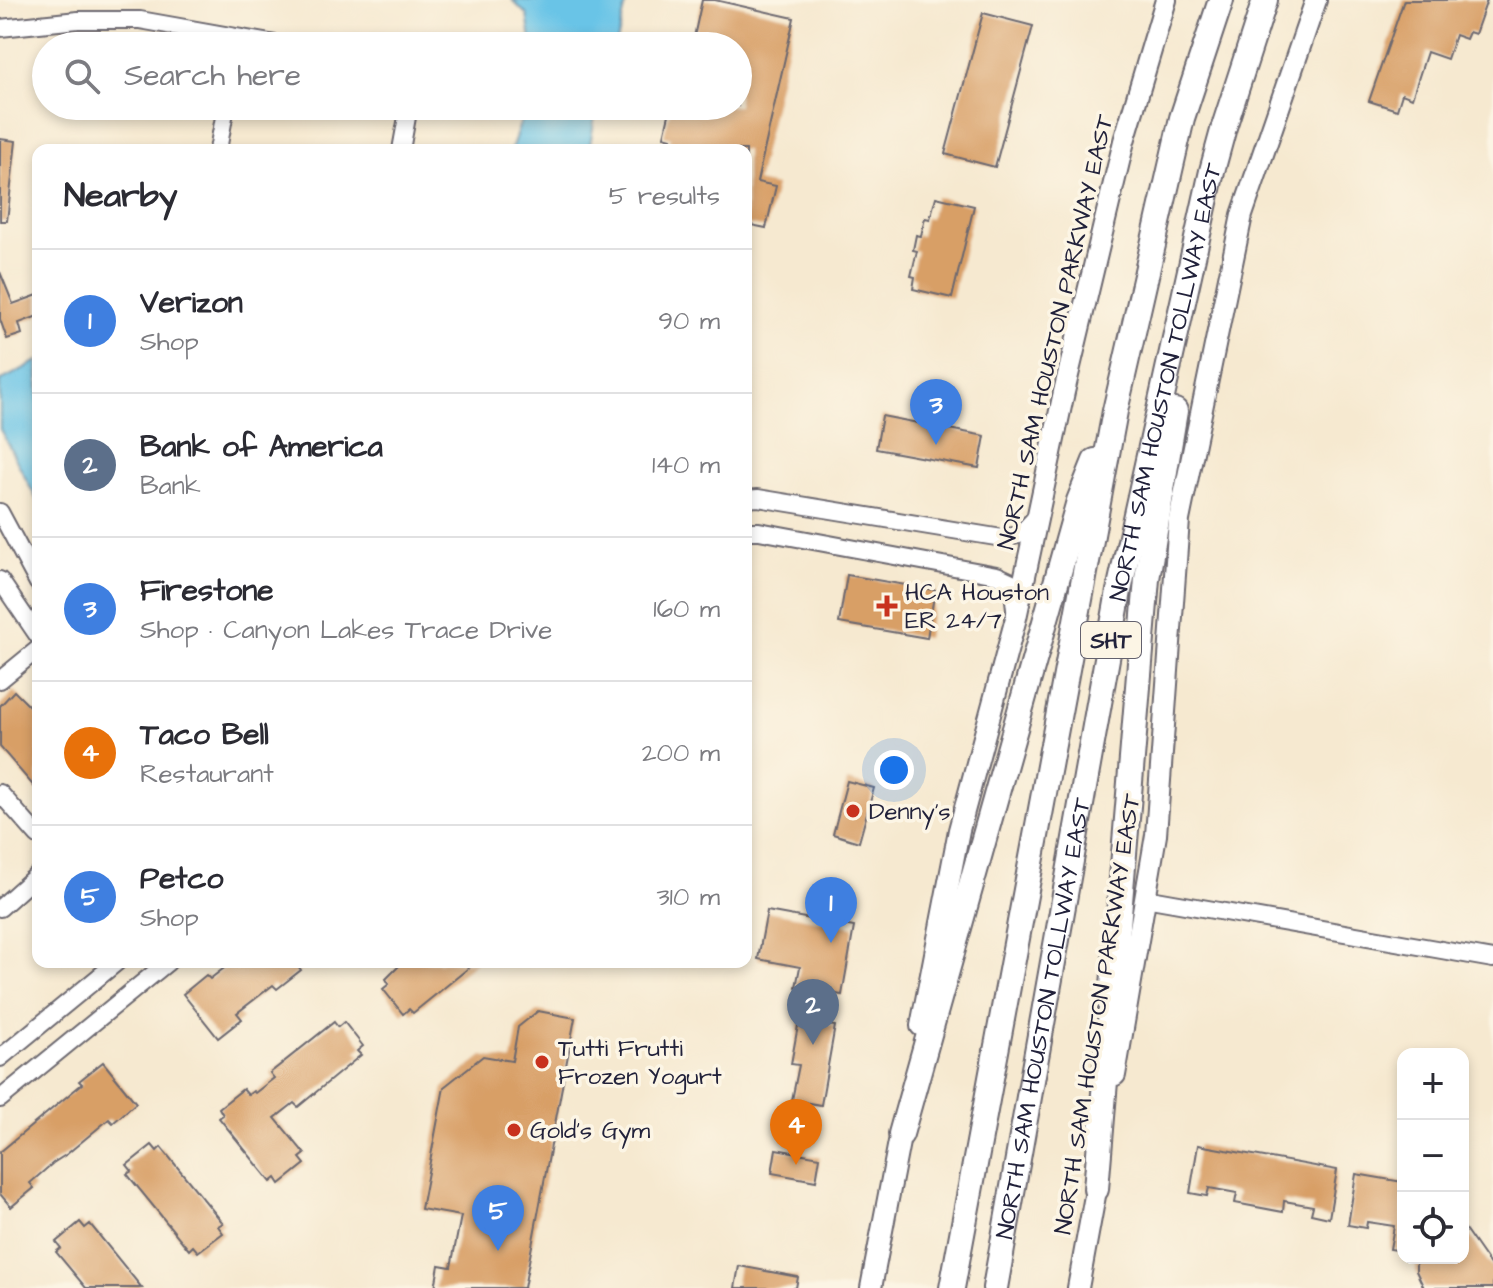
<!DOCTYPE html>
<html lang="en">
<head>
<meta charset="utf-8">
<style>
  :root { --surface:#fff; --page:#f2f2f3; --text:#2b2b33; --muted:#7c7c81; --line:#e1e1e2; --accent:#d93025 }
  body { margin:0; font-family:"Architects Daughter",sans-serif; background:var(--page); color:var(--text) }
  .controls { position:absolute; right:24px; bottom:24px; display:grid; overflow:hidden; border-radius:16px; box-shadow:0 4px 12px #0003 }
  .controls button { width:72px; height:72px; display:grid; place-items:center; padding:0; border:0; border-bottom:2px solid var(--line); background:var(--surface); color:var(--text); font:40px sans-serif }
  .you { position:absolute; left:894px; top:770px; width:28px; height:28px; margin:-20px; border:6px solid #fff; border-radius:50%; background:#1a73e8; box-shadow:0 0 0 12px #1a73e833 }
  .badge { display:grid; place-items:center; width:52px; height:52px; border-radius:50%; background:var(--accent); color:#fff; font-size:26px; font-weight:700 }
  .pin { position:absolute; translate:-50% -66px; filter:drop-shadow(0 2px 4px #0008) }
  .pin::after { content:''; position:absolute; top:42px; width:28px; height:24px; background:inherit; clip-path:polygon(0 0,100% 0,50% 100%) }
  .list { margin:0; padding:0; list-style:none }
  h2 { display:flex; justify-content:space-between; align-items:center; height:104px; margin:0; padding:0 32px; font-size:34px }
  h2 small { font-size:26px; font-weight:400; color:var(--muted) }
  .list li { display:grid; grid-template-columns:52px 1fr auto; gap:24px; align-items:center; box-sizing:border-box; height:144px; padding:0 32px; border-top:2px solid var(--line) }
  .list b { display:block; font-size:30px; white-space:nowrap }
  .list p { margin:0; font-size:26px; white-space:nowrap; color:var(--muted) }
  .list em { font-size:26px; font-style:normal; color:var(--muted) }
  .icon { flex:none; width:44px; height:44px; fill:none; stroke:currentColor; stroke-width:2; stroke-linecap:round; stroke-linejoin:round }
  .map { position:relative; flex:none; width:1493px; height:1288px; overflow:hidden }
  .search { position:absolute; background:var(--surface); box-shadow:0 4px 12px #0003; left:32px; top:32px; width:720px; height:88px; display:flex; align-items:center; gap:20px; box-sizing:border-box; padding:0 28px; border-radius:44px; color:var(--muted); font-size:30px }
  .panel { position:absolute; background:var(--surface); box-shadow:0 4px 12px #0003; left:32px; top:144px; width:720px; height:824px; border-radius:16px }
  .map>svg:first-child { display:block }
  .water { fill:#69c4e7; stroke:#467391; stroke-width:2 }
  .building { fill:#d89f66 }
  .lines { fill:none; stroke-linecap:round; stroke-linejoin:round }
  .minor-casing { stroke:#6c686f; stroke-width:20 }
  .major-casing { stroke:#6c686f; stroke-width:24 }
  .highway-casing { stroke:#6c686f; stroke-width:28 }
  .minor { stroke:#fff; stroke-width:16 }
  .major { stroke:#fff; stroke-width:20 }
  .highway { stroke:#fff; stroke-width:24 }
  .poi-dot { fill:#c8321e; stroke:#fcf5e5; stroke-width:3 }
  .labels { text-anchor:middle; stroke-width:7; stroke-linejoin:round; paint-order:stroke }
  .shield { fill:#fcf5e5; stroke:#63616e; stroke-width:2 }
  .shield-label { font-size:22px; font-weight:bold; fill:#22223b }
  .street-label { font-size:24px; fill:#22223b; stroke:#fcf5e5 }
  .poi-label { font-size:24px; fill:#22223b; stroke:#fcf5e5; text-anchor:start }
</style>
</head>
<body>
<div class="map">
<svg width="1493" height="1288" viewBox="0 0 1493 1288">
  <rect width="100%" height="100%" fill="#fcf5e5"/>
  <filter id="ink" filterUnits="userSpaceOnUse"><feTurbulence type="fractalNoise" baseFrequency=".0125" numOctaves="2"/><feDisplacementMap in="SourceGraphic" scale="16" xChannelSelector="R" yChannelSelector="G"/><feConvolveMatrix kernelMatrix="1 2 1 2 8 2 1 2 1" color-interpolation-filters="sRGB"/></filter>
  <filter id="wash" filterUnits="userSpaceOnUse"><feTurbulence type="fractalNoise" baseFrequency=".006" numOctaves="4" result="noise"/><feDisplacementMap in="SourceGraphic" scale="32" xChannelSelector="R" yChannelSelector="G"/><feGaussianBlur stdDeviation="1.8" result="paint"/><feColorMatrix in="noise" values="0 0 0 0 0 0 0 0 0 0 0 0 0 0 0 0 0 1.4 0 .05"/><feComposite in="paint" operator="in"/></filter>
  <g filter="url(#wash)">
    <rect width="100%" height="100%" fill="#f6e9d0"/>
    <!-- water -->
    <g class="water">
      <path d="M512 0H627L616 46H532L527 15Z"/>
      <path d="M526 106H597L589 150H511Z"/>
      <path d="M38 361V502L0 429V381Z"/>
    </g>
    <g id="blocks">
      <!-- building -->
      <g class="building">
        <path d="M702 0H715L794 18 757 182 776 186 766 228 746 224V150H668L671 138 664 136 671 106H738V46H692Z"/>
        <path d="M1404 0H1487L1475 34 1469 32 1466 39 1455 35 1447 59 1427 52 1412 98 1402 94 1397 110 1369 101Z"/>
        <path d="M983 13 1033 26 995 167 945 154Z"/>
        <path d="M0 139 16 141 7 221H0Z"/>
        <path d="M936 197 974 206 952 298 913 289 915 277 911 276 917 251 913 250 916 235 921 236 925 218 930 219Z"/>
        <path d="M0 272 13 304 38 295V316L19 323 22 334 7 339 0 319Z"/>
        <path d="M882 416 985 436 979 468 876 449Z"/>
        <path d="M847 575 935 590 927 638 839 623Z"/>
        <path d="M14 691 38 715V791L0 747V706Z"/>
        <path d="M847 781 874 788 859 842 833 834Z"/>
        <path d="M767 911 854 927 842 995 796 987 800 967 758 959Z"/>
        <path d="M232 962H295L301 970 277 989 273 985 237 1013 242 1019 218 1038 183 994 206 975 210 979Z"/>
        <path d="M403 962H476L413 1013 409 1009 403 1014 383 989 389 984 386 979Z"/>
        <path d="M538 1011 575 1018 524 1288H435L439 1265 451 1267 461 1216 421 1209 444 1087 483 1056 512 1061 518 1027Z"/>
        <path d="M799 1020 835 1026 821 1105 792 1100 799 1065 791 1064Z"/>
        <path d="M334 1022 338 1027 344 1022 363 1046 357 1051 361 1055 298 1107 294 1103 275 1118 305 1154 300 1158 305 1164 280 1184 276 1178 271 1182 219 1118 223 1115 219 1108 243 1089 248 1095 253 1091 255 1093 274 1078 270 1073Z"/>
        <path d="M103 1062 136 1103 113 1123 109 1119 67 1154 53 1163 30 1183 34 1188 11 1207 0 1194V1152L82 1084 79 1081Z"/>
        <path d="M152 1145 157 1151 161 1147 223 1223 218 1226 223 1233 198 1252 193 1246 189 1250 127 1174 132 1171 127 1165Z"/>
        <path d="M1198 1145 1337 1170 1329 1218 1311 1214 1313 1206 1284 1201 1283 1212 1235 1203 1237 1193 1209 1188 1207 1196 1190 1193Z"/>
        <path d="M776 1149 820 1157 816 1181 772 1173Z"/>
        <path d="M1356 1174 1403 1182V1251L1390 1249 1394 1226 1367 1222 1366 1228 1348 1225Z"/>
        <path d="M80 1222 85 1228 90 1224 142 1288H86L56 1252 61 1248 56 1242Z"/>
        <path d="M1463 1226 1493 1269V1288H1424L1416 1271V1258H1463Z"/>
        <path d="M739 1266 798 1277 796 1288H735Z"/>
      </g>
    </g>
  </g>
  <g filter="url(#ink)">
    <use href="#blocks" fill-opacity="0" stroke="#6c686f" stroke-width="2"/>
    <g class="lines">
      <!-- minor casing -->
      <g class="minor-casing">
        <g id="minor">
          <path d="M0 28 78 20H140L287 46"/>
          <path d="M218 150 226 106"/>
          <path d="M401 150 409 106"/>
          <path d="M746 499 758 498 1002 538 1019 535 1039 514"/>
          <path d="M0 512 38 583"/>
          <path d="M746 531H759L997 575 1012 582 1015 609"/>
          <path d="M0 580 38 636"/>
          <path d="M0 680 38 649"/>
          <path d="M0 793 38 836"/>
          <path d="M1145 898 1493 959"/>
          <path d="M0 908 38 874"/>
          <path d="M0 1058 117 962"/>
          <path d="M0 1099 168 962"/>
        </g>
      </g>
      <!-- major casing -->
      <g class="major-casing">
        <g id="major">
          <path d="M921 1026 959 830 1016 618 1064 392 1124 141 1166 0"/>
          <path d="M1115 1075 1156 835 1179 520 1242 215 1316 0"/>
          <path d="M871 1288 903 1121"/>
          <path d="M1078 1288 1099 1174"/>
        </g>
      </g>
      <!-- highway casing -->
      <g class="highway-casing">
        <g id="highway">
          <path d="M901 1134 1079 501 1095 461"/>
          <path d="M1096 1189 1147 579 1175 411"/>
          <path d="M952 1288 1115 411 1182 118 1221 0"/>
          <path id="s1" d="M995 1288 1119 591 1212 171 1224 127 1265 0"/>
        </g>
      </g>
      <!-- minor -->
      <use href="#minor" class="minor"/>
      <!-- major -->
      <use href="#major" class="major"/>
      <!-- highway -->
      <use href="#highway" class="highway"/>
    </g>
  </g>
  <!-- markers -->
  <g class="poi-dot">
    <path d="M883 594h8v8h8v8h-8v8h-8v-8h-8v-8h8z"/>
    <circle cx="853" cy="811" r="8"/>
    <circle cx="542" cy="1062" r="8"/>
    <circle cx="514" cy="1130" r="8"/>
  </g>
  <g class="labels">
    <!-- shield labels -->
    <rect class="shield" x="1081" y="622" width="60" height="36" rx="6"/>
    <g class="shield-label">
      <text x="1111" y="648">SHT</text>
    </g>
    <!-- street labels -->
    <g class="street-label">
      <text transform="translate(1055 332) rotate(-77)" y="8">NORTH SAM HOUSTON PARKWAY EAST</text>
      <text dy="8" stroke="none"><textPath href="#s1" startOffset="922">NORTH SAM HOUSTON TOLLWAY EAST</textPath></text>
      <text transform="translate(1097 1014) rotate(-81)" y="8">NORTH SAM HOUSTON PARKWAY EAST</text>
      <text dy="8" stroke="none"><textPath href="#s1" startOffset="274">NORTH SAM HOUSTON TOLLWAY EAST</textPath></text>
    </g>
    <!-- poi labels -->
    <g class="poi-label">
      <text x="905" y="600">HCA Houston<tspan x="905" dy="28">ER 24/7</tspan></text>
      <text x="869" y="819">Denny's</text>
      <text x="558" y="1056">Tutti Frutti<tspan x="558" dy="28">Frozen Yogurt</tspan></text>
      <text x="530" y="1138">Gold's Gym</text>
    </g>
  </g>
</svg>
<div class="controls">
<button>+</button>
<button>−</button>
<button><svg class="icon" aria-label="locate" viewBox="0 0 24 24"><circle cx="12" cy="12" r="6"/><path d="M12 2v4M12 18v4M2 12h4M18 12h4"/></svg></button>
</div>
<div class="you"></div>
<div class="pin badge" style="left:831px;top:943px;background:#3f7fe0">1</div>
<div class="pin badge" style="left:813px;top:1045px;background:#5c6f8a">2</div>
<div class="pin badge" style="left:936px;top:445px;background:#3f7fe0">3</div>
<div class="pin badge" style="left:796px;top:1165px;background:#e8710a">4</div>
<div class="pin badge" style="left:498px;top:1251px;background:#3f7fe0">5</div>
<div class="search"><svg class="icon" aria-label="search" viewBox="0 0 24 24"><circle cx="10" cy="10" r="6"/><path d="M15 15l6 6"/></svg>Search here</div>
<section class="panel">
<h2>Nearby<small>5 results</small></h2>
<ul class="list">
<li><span class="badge" style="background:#3f7fe0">1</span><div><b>Verizon</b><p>Shop</p></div><em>90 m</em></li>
<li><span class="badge" style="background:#5c6f8a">2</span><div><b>Bank of America</b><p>Bank</p></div><em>140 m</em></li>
<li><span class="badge" style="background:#3f7fe0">3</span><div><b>Firestone</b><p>Shop · Canyon Lakes Trace Drive</p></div><em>160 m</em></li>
<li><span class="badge" style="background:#e8710a">4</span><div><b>Taco Bell</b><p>Restaurant</p></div><em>200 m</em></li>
<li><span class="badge" style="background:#3f7fe0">5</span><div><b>Petco</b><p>Shop</p></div><em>310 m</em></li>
</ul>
</section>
</div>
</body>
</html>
